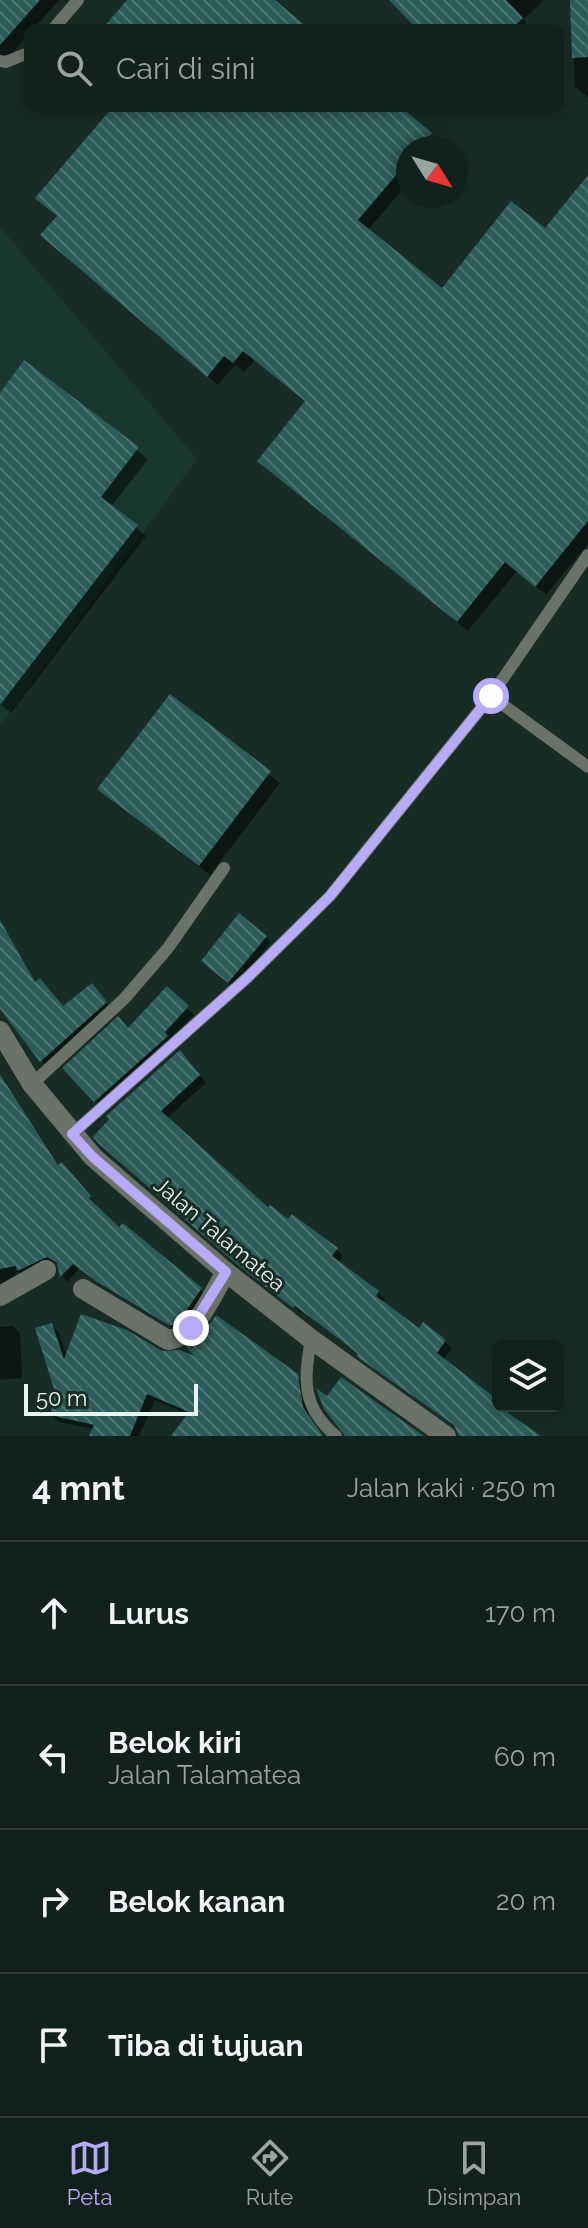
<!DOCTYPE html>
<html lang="id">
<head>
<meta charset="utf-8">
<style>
  :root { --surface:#11211b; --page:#1a2924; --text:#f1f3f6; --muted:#9ca3a3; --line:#303e3a; --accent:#b7abf8 }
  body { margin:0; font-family:Raleway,sans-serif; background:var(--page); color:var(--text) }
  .controls { position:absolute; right:24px; bottom:24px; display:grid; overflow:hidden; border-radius:12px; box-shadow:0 4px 12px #0003 }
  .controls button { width:72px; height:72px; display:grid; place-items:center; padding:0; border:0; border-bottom:2px solid var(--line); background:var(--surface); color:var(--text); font:40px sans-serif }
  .compass { position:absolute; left:396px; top:136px; width:72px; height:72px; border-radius:50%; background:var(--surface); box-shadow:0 4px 12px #0003; rotate:127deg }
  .scale { position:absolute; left:24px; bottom:20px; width:174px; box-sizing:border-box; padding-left:8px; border:4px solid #e7f4ef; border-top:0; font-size:22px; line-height:28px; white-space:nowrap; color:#e7f4ef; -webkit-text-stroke:6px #172c24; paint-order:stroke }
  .stop { position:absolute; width:24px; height:24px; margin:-18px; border:6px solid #b7abf8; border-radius:50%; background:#fff }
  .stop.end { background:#b7abf8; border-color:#fff; box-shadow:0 2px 8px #0008 }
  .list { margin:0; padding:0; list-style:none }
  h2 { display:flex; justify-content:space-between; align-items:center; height:104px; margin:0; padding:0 32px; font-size:34px }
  h2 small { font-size:26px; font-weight:400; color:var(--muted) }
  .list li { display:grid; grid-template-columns:52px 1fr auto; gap:24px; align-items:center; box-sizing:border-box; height:144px; padding:0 32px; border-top:2px solid var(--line) }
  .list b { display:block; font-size:30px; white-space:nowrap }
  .list p { margin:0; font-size:26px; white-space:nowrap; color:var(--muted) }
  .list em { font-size:26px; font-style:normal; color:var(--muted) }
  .icon { flex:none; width:44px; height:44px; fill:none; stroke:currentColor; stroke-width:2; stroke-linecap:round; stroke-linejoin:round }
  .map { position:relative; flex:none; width:588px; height:1436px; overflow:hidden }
  .search { position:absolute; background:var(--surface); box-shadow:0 4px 12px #0003; left:24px; right:24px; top:24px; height:88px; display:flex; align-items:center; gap:20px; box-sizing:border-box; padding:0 28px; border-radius:12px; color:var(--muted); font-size:30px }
  .sheet { height:680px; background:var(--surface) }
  nav { display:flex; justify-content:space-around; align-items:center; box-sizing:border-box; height:112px; border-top:2px solid var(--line); background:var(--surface); font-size:22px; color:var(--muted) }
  nav a { display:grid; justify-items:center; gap:4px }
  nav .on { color:var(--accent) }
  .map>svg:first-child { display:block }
  .built { fill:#1a372d }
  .shadow { fill:#0007 }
  .building { fill:url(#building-back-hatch) }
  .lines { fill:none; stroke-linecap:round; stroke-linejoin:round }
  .service { stroke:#6b726a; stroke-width:12 }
  .minor { stroke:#6b726a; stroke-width:20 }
  .tertiary { stroke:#6b726a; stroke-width:20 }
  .route { stroke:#b7abf8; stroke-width:10 }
  .labels { text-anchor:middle; stroke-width:6; stroke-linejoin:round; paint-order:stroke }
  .street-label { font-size:22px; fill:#e7f4ef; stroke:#172c24 }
</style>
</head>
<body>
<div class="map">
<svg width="588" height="1436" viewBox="0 0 588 1436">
  <defs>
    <pattern id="building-back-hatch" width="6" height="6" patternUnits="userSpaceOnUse" patternTransform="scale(2)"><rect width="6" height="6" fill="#2c5c5a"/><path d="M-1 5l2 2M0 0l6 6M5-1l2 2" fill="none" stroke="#4b7472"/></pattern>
  </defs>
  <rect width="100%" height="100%" fill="#172c24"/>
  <!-- built -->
  <path class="built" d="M0 227 197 459 0 726Z"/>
  <!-- shadow -->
  <g class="shadow">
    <path d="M0 0H59L34 28H28V35L5 62 0 57Z"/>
    <path d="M391 0H542L543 1 523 20 530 28H419Z"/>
    <path d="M572 0H588V97L575 87Z"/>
    <path d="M114 108H399L441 145 438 148H408V183L367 231 442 291 545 231 588 178V544L546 595 517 571 468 631 270 471 307 402 255 360 244 372 235 365 218 385 53 245 59 216Z"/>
    <path d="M25 363 148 459 111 507 146 536 11 713 0 704V396Z"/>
    <path d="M170 696 280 783 210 875 110 799Z"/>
    <path d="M0 922 36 984 63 1008 97 991 111 1009 46 1066 0 1006Z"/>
    <path d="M266 937 271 942 234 987 208 966Z"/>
    <path d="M167 989 194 1015 102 1108 65 1068 128 1030Z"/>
    <path d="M186 1059 206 1083 167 1118 269 1210 337 1250 343 1256 338 1263 378 1292 385 1299 382 1303 419 1330 423 1325 445 1342 452 1348 443 1360 536 1436H461L457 1427 366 1362 360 1354 302 1311 301 1313 244 1268 102 1143Z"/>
    <path d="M0 1073 60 1167 68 1171 96 1204 93 1206 119 1230 207 1295 177 1331 106 1288 80 1268 67 1282 62 1276 59 1265 54 1262 25 1276 21 1272 16 1273 17 1281 0 1286Z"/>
    <path d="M52 1325 59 1332 67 1357 161 1353 199 1357 296 1376 304 1384 309 1416 322 1436H179L189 1415 155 1400 139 1436H91L94 1429 59 1422 52 1415 57 1392Z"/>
    <path d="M13 1326 20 1333 22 1378 0 1380V1327Z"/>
  </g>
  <!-- building -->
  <g class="building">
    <path d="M0 0H40L0 45Z"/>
    <path d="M127 0H275L308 28H103Z"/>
    <path d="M389 0H506L523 18 513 28H416Z"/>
    <path d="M570 0H588V57L572 58Z"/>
    <path d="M112 108H402L432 133 419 148H408V161L358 220 442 288 511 201 545 228 588 175V521L535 587 505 562 457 622 257 461 305 401 243 351 233 363 224 356 207 377 40 235 57 216 35 198Z"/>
    <path d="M24 360 139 447 101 497 138 525 0 705V393Z"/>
    <path d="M170 694 271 771 199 866 97 789Z"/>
    <path d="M239 913 267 936 228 983 201 961Z"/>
    <path d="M0 920 35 982 40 978 63 1006 92 983 107 1002 40 1062 0 1009Z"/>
    <path d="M167 986 189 1006 165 1032 168 1036 94 1102 62 1068 118 1016 128 1028Z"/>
    <path d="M180 1050 200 1075 161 1111 268 1207 270 1205 288 1219 292 1214 338 1248 332 1256 379 1291 376 1296 419 1328 423 1322 446 1340 437 1353 498 1400V1406L541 1436H459L454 1425 356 1356 358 1354 342 1341 295 1306 293 1308 234 1262 99 1144 93 1137 109 1119 106 1116Z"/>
    <path d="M0 1074 58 1165 62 1162 91 1196 89 1198 119 1227 123 1223 202 1288 179 1321 170 1326 97 1282 73 1264 60 1277 57 1263 47 1257 17 1271 16 1266 0 1269Z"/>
    <path d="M81 1314 127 1330 162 1351 180 1350 195 1356 186 1347 204 1332 216 1315 298 1374 303 1407 323 1436H171L189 1412 147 1394 130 1436H89L94 1425 50 1415 55 1392 35 1328 52 1323 64 1359Z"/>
    <path d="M341 1377 424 1436H345L324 1409 316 1388 327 1396Z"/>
  </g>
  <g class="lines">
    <!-- service -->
    <g class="service">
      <path d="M54 28 78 0"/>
      <path d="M0 61 6 62 28 53"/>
      <path d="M491 696 588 555"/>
      <path d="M32 1084 124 999 168 948 224 868"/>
      <path d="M72 1134 248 977 330 896 491 696 588 767"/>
      <path d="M311 1339C304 1381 301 1406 336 1436"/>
    </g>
    <!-- minor -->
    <g class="minor">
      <path d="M83 1289 168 1340C196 1337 212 1294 226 1272"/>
      <path d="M0 1296 46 1270"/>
    </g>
    <!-- tertiary -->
    <path class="tertiary" d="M0 1031 32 1084 93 1157 226 1272 311 1339 446 1436"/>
  </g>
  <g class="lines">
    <!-- route -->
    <path class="route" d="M191 1328 226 1272 93 1157 72 1134 248 977 330 896 491 696"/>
  </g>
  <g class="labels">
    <!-- street labels -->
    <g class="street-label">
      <text transform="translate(220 1234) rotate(40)" y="8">Jalan Talamatea</text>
    </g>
  </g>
</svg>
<div class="controls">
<button><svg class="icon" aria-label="layers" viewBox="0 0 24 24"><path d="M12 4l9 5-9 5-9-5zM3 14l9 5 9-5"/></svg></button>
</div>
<svg class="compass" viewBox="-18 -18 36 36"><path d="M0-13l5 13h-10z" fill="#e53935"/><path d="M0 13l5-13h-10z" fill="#9ca3a3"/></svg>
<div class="scale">50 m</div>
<div class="stop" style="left:491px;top:696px"></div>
<div class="stop end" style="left:191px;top:1328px"></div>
<div class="search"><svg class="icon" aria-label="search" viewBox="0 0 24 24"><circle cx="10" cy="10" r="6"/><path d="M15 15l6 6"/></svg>Cari di sini</div>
</div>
<section class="sheet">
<h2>4 mnt<small>Jalan kaki · 250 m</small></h2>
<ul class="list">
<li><svg class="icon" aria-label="ahead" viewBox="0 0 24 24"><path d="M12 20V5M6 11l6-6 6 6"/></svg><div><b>Lurus</b></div><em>170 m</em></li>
<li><svg class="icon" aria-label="left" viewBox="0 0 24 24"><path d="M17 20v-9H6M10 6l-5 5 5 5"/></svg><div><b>Belok kiri</b><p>Jalan Talamatea</p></div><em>60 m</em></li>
<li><svg class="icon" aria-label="right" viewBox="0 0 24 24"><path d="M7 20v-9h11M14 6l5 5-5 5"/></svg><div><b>Belok kanan</b></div><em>20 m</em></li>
<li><svg class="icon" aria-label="arrive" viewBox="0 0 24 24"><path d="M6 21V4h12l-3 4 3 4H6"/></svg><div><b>Tiba di tujuan</b></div></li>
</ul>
</section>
<nav>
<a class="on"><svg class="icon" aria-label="map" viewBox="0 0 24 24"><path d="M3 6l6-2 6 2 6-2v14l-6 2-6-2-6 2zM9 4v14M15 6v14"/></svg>Peta</a>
<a><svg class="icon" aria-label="directions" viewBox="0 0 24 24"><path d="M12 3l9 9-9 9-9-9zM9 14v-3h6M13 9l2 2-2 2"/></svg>Rute</a>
<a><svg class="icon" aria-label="saved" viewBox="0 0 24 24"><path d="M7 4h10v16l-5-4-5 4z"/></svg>Disimpan</a>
</nav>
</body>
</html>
